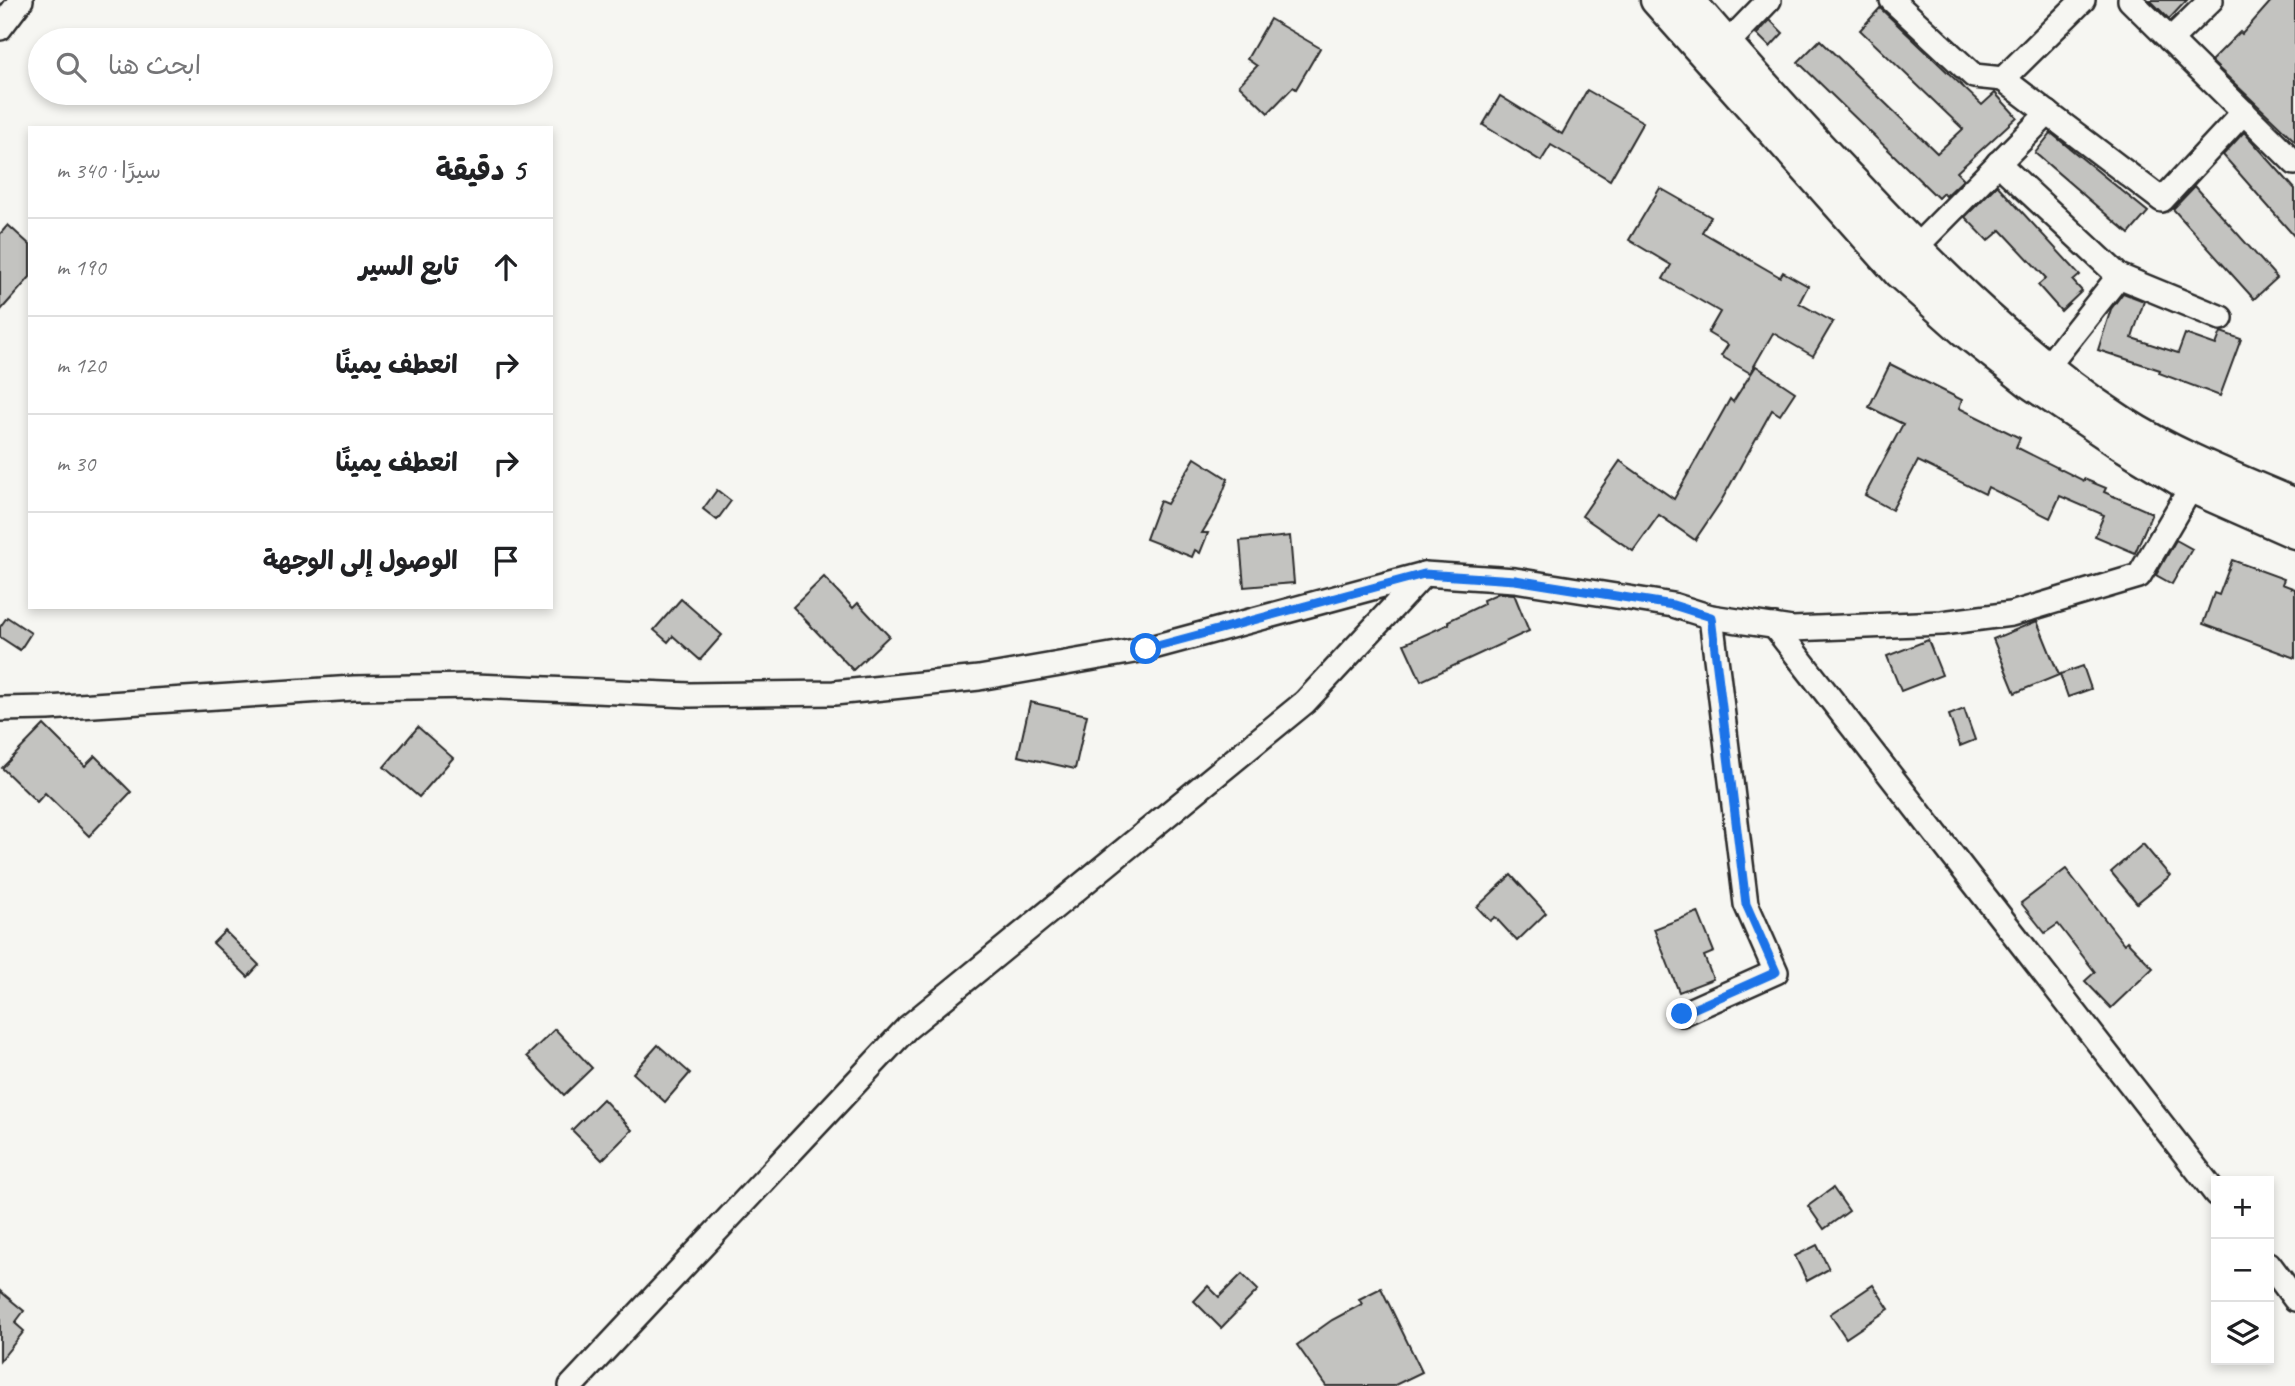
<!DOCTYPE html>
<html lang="ar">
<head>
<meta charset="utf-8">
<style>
  :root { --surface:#fff; --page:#f2f2f2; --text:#202124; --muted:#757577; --line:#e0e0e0 }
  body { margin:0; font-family:Caveat,"Playpen Sans Arabic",sans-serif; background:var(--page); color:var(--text); direction:rtl }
  .controls { position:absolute; right:21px; bottom:21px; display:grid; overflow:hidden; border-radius:0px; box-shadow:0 4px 10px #0003 }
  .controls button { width:63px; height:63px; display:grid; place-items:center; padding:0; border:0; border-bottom:2px solid var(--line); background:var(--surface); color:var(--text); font:35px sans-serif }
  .stop { position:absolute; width:21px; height:21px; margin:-16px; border:5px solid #1a73e8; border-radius:50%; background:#fff }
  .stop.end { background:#1a73e8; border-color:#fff; box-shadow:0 2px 7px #0008 }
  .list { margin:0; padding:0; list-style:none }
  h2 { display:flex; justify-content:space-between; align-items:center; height:91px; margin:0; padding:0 28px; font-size:30px }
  h2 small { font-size:23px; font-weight:400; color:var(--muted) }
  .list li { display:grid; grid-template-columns:46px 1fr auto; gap:21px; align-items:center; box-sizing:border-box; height:98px; padding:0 28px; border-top:2px solid var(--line) }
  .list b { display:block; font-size:26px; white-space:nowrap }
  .list em { font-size:23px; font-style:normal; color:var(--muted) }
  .icon { flex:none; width:38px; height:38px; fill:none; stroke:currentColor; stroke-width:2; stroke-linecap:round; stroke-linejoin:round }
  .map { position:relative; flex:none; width:2295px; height:1386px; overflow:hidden; direction:ltr }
  .search { position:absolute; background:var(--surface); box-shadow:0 4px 10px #0003; left:28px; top:28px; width:525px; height:77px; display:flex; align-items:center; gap:18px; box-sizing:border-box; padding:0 24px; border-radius:38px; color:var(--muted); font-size:26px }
  .panel { position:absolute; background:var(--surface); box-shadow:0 4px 10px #0003; left:28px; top:126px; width:525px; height:483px; border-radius:0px; direction:rtl }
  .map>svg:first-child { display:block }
  .building { fill:#c3c3c0; stroke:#2b2b2b; stroke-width:2 }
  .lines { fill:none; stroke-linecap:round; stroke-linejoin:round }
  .minor-casing { stroke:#2b2b2b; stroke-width:28 }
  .major-casing { stroke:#2b2b2b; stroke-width:35 }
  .minor { stroke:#f6f6f2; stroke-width:23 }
  .major { stroke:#f6f6f2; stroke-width:30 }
  .route { stroke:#1a73e8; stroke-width:9 }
</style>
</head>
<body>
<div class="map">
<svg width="2295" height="1386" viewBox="0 0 2295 1386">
  <rect width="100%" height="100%" fill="#f6f6f2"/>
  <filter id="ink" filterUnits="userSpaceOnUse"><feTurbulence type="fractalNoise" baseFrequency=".0143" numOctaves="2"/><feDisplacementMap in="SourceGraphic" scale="14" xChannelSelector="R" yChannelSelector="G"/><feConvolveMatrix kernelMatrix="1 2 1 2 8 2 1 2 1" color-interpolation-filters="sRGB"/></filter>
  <g filter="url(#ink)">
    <!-- building -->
    <g class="building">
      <path d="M2150 0H2187L2169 19Z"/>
      <path d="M2272 0H2295V141L2211 61 2240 32 2242 34Z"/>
      <path d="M1880 8 1982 105 1995 93 2017 117 1957 172 1964 179 1946 196 1943 193 1938 198 1798 62 1820 40 1937 153 1963 129 1860 30Z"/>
      <path d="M1270 19 1320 48 1296 89 1293 87 1268 113 1239 85 1257 66 1247 59Z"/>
      <path d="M1770 20 1783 33 1770 47 1757 34Z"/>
      <path d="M1587 90 1643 122 1610 180 1551 145 1541 161 1483 125 1500 96 1562 134Z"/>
      <path d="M2244 132 2295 189V237L2223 155Z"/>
      <path d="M2051 133 2148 212 2129 234 2035 153Z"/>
      <path d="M1997 185 2080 275 2073 281 2082 291 2061 311 2038 285 2046 278 2001 230 1988 241 1965 217Z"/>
      <path d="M2195 186 2277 278 2254 299 2173 209Z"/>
      <path d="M1660 188 1711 217 1702 232 1780 277 1783 272 1808 286 1799 303 1833 322 1813 356 1773 333 1750 373 1721 356 1728 345 1708 333 1720 312 1663 279 1671 265 1629 240Z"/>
      <path d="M8 225 30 245V277L0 311V234Z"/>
      <path d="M2123 293 2144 301 2132 338 2178 353 2185 334 2216 345 2221 332 2241 339 2220 396 2159 373 2160 370 2098 350 2111 309Z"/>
      <path d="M1890 364 1962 400 1959 408 2020 438 2016 447 2084 481V479L2106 488 2104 492 2152 513 2135 553 2095 536 2104 515 2060 496 2050 518 1988 487 1985 494 1918 461 1892 510 1865 495 1903 424 1869 407Z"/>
      <path d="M1756 366 1795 392 1780 415 1772 410 1720 503 1695 540 1659 515 1633 551 1582 516 1620 461 1674 499 1730 399 1733 402Z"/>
      <path d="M1195 458 1228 479 1216 510 1202 533H1208L1200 553 1195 550 1192 557 1146 539 1160 501 1167 504Z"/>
      <path d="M717 490 731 501 717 520 703 509Z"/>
      <path d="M1290 536 1294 583 1244 587 1240 541Z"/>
      <path d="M2176 540 2192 549 2172 584 2156 575Z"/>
      <path d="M2232 560 2284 579 2282 584 2295 589V658L2203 624 2214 593 2219 595Z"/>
      <path d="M824 577 853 608 858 603 889 636 853 670 793 607Z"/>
      <path d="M1499 593 1514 594 1529 631 1421 681 1404 644 1449 624 1448 621 1484 604 1483 600Z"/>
      <path d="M681 599 722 635 700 660 673 636 668 642 654 630Z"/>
      <path d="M7 617 31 633 20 650 0 637V627Z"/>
      <path d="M2037 621 2059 675 2015 693 1993 639Z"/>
      <path d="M1928 640 1942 675 1901 691 1887 656Z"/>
      <path d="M2083 666 2091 689 2068 697 2060 674Z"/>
      <path d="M1030 702 1087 715 1075 769 1018 756Z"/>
      <path d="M1964 709 1975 740 1960 746 1949 715Z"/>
      <path d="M44 725 85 766 95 756 131 792 89 836 45 793 37 802 2 768Z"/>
      <path d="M418 727 453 758 419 797 384 767Z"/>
      <path d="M2143 844 2170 876 2137 903 2111 872Z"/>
      <path d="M2066 869 2124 944 2127 941 2153 968 2111 1008 2085 981 2095 972 2058 924 2045 933 2021 903Z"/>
      <path d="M1511 875 1546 913 1517 941 1495 917 1490 921 1477 907Z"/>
      <path d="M1698 912 1714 952 1704 956 1713 979 1679 992 1654 929Z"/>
      <path d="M225 931 259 965 248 977 213 943Z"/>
      <path d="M555 1029 592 1068 564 1095 527 1056Z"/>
      <path d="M658 1045 690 1073 665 1102 633 1073Z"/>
      <path d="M603 1099 632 1130 602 1160 572 1130Z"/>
      <path d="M1833 1188 1849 1211 1824 1229 1808 1206Z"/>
      <path d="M1817 1245 1829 1269 1807 1281 1795 1256Z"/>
      <path d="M1242 1274 1258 1290 1221 1328 1194 1301 1208 1286 1219 1297Z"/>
      <path d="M1873 1285 1889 1309 1846 1338 1830 1314Z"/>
      <path d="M1381 1288 1422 1372 1393 1386H1326L1297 1345 1332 1320 1362 1304 1359 1299Z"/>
      <path d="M0 1291 24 1311 15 1323 24 1331 0 1361Z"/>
    </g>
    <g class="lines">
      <!-- minor casing -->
      <g class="minor-casing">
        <g id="minor">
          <path d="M1892 0 1974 76 2003 79 2083 0"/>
          <path d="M2130 0 2295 163"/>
          <path d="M0 28 21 0"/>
          <path d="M2170 40 2211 0"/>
          <path d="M1717 54 1769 0"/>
          <path d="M2003 79 2162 200 2244 112"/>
          <path d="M1998 163 2119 276 2221 318"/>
          <path d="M1908 258 1915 248 2048 113"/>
          <path d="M2047 367 2119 276"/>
          <path d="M1774 626 2216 1194"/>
          <path d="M0 709 48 708 354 688 474 686 690 695 834 693 979 678 1146 649 1424 574 1515 580 1673 605 1711 617 1792 629 1942 623 2011 614 2139 576 2199 474"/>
          <path d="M1682 1014 1776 972 1746 904 1711 617"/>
          <path d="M2269 1264 2295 1299"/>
          <path d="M571 1386 907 1028 1305 702 1424 574"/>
        </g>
      </g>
      <!-- major casing -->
      <g class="major-casing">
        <g id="major">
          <path d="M1656 0 1899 273 1964 331 2030 383 2119 443 2191 487 2295 533"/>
          <path d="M1689 0C1744 64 1800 127 1859 188 1939 274 2024 358 2123 422 2174 455 2239 480 2295 504"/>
        </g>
      </g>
      <!-- minor -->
      <use href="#minor" class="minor"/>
      <!-- major -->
      <use href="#major" class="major"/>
    </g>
  </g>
  <g class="lines" filter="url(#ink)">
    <!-- route -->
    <path class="route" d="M1146 649 1424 574 1515 580 1673 605 1711 617 1746 904 1776 972 1682 1014"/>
  </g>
</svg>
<div class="controls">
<button>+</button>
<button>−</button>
<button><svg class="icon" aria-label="layers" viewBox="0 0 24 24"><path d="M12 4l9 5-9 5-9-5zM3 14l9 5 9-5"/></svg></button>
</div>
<div class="stop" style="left:1146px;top:649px"></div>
<div class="stop end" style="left:1682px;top:1014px"></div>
<div class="search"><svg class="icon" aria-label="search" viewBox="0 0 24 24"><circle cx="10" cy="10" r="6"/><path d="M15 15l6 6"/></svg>ابحث هنا</div>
<section class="panel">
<h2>5 دقيقة<small>سيرًا · 340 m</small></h2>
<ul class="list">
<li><svg class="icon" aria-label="ahead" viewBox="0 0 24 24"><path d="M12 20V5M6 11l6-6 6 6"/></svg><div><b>تابع السير</b></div><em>190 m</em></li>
<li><svg class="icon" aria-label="right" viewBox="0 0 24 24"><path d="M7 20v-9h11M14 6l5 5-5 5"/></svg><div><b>انعطف يمينًا</b></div><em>120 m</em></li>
<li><svg class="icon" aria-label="right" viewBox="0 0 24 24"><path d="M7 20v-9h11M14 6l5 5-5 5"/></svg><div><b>انعطف يمينًا</b></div><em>30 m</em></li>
<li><svg class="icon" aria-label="arrive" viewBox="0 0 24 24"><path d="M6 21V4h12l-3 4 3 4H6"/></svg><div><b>الوصول إلى الوجهة</b></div></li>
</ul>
</section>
</div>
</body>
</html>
